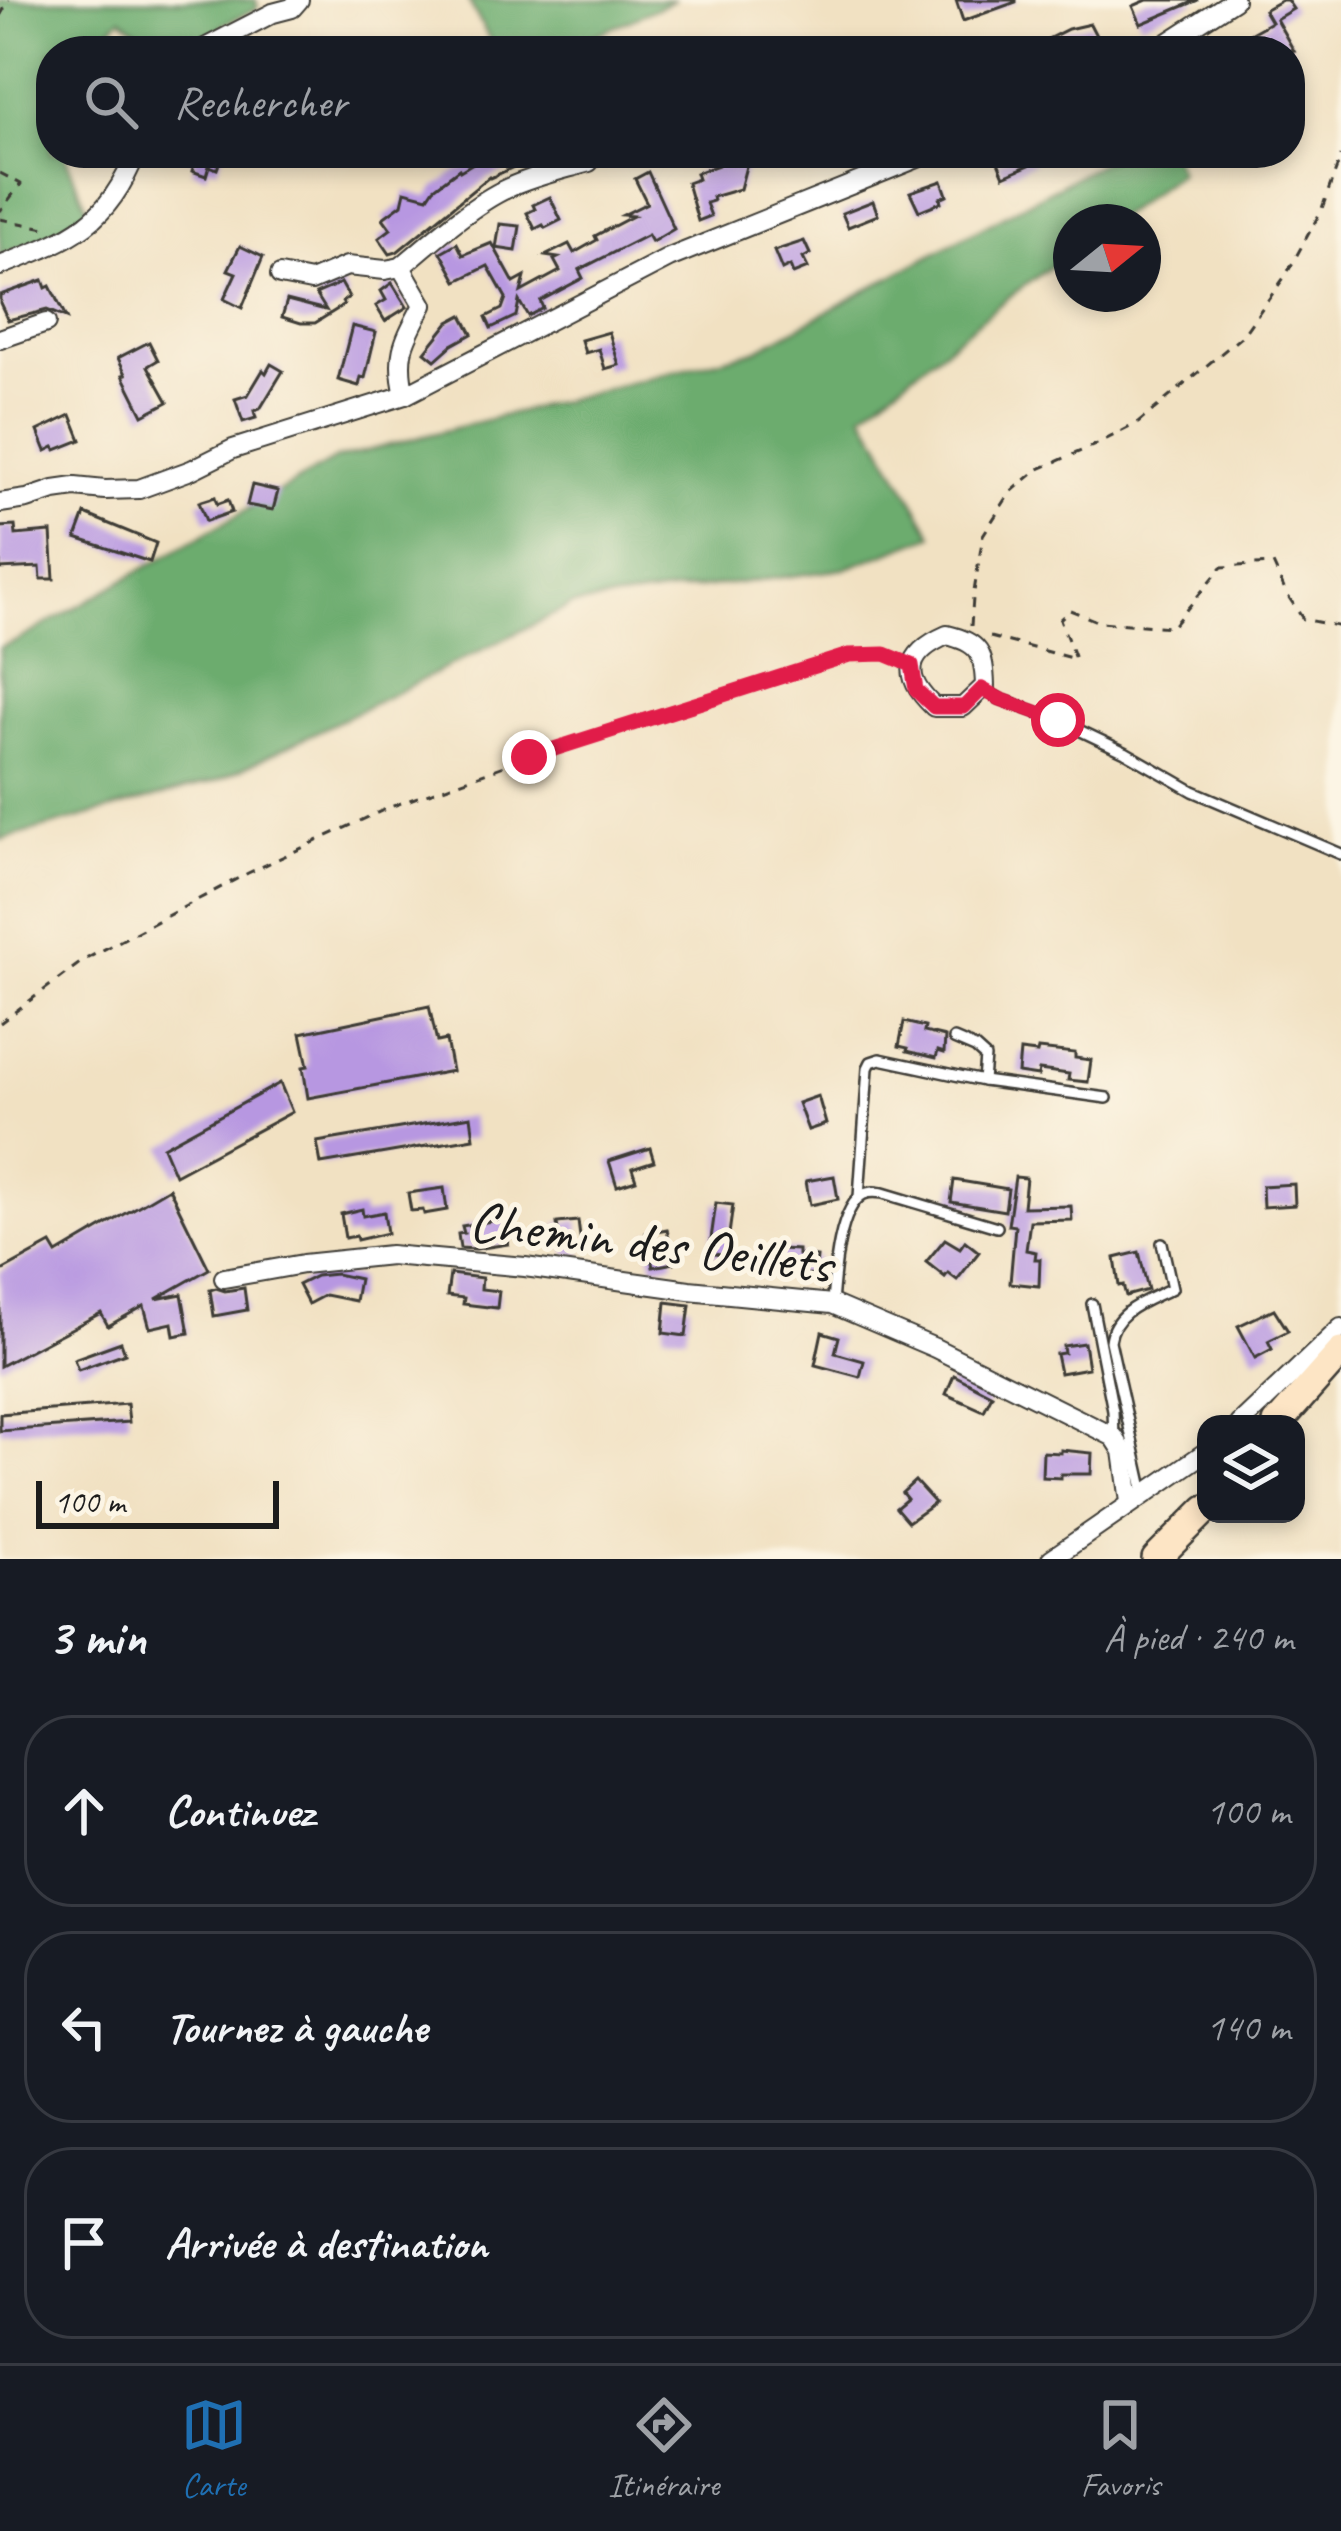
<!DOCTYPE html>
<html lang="fr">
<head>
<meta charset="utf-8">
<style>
  :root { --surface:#171b24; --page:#242831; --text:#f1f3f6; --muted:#9ea1a6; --line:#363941; --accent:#1f6fb2 }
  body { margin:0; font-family:Caveat,sans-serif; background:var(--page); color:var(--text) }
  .controls { position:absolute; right:36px; bottom:36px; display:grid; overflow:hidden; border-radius:24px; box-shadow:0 6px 18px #0003 }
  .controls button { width:108px; height:108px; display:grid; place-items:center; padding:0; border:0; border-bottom:3px solid var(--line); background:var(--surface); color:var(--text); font:60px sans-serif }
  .compass { position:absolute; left:1053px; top:204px; width:108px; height:108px; border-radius:50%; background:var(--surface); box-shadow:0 6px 18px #0003; rotate:72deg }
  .scale { position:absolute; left:36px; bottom:30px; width:243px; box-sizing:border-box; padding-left:12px; border:6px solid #1c1c1c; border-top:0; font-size:33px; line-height:42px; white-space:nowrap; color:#1c1c1c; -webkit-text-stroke:9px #fcf5e5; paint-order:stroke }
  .stop { position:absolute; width:36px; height:36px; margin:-27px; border:9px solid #e11d48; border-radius:50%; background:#fff }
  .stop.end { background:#e11d48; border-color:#fff; box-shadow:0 3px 12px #0008 }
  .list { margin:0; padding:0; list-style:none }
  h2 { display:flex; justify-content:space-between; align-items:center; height:156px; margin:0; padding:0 48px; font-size:51px }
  h2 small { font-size:39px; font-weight:400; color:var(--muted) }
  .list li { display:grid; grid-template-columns:78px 1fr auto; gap:36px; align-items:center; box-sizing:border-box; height:192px; margin:0 24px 24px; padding:0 24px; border:3px solid var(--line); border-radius:48px }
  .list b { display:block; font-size:45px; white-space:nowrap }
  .list em { font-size:39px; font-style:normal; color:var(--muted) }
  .icon { flex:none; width:66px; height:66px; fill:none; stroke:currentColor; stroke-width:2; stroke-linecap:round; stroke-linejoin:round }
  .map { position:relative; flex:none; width:1341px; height:1559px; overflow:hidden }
  .search { position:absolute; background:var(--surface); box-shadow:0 6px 18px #0003; left:36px; right:36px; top:36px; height:132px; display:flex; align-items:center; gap:30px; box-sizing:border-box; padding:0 42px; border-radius:48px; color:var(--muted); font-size:45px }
  .sheet { height:804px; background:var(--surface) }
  nav { display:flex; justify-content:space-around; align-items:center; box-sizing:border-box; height:168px; border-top:3px solid var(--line); background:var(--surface); font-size:33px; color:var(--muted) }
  nav a { display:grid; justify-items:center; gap:6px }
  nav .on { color:var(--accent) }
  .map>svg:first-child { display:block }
  .forest { fill:#6cac6e; stroke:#446445; stroke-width:3 }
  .building { fill:#b797e1 }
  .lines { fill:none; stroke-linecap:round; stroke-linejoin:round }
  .lane-casing { stroke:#3c3a35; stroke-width:14 }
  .street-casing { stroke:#3c3a35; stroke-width:22 }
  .secondary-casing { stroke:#3c3a35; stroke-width:32 }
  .path { stroke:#3c3a35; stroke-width:3; stroke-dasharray:9 9; stroke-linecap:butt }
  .lane { stroke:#fff; stroke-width:9 }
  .street { stroke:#fff; stroke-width:18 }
  .secondary { stroke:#fde5c5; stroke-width:27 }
  .route { stroke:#e11d48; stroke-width:15 }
  .labels { text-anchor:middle; stroke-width:10; stroke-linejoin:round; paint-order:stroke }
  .street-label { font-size:57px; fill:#1c1c1c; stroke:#fcf5e5 }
</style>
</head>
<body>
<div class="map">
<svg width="1341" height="1559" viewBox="0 0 1341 1559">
  <rect width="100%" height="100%" fill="#fcf5e5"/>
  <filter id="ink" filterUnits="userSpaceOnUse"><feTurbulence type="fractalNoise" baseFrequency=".00833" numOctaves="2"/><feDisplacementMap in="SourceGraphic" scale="24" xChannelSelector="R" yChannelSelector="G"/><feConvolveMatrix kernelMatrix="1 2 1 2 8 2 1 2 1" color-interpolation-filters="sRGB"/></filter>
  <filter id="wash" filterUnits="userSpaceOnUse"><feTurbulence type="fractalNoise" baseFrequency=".004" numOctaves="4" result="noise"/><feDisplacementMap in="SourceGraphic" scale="48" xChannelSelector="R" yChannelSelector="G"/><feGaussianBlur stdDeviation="2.7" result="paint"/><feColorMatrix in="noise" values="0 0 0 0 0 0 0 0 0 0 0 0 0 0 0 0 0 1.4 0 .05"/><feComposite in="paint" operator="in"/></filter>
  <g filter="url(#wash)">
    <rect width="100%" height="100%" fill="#f1e1c2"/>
    <!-- forest -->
    <g class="forest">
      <path d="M0 0H256L258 8 222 25 218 32 182 51H164L121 18 89 51H51V153H64L89 213 67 229 0 256Z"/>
      <path d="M468 0H675L560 51H496Z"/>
      <path d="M1119 153H1172L1179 173 1112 222H1071V252L1010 296 863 413 933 535 844 569 573 605 219 780 0 840V647L17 641 336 459 756 350Z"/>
    </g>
    <g id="blocks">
      <!-- building -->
      <g class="building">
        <path d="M956 0H1016V2L963 21Z"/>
        <path d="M1147 0H1198L1141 24 1133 6Z"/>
        <path d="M1282 0H1287L1293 9 1276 19 1294 51H1252L1244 37 1271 22 1264 10Z"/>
        <path d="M1090 24 1104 51H1054L1048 39 1068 29Z"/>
        <path d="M178 153H223L217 169 209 166 206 176 192 171 195 161Z"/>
        <path d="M490 153 569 154 531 165 529 160 490 178 489 177 397 252 390 254 379 238 391 229 383 218 402 204 405 191 428 197 434 188 459 169 460 171Z"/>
        <path d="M721 153 749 155 740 189 712 197 713 201 706 203 711 216 698 221 687 183 698 179 696 173 718 165Z"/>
        <path d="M1020 153H1030L1034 163 1004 176 998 162Z"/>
        <path d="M648 172 674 229 652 242 648 235 579 270 583 278 540 301 543 308 528 316 519 301 516 316 491 328 486 317 502 309 506 298 488 266 457 281 441 252 457 243 463 255 492 243 514 283 525 277 521 292 560 271 554 260 558 258 545 256 569 244 574 253 597 240 595 236 633 216 623 215 647 203 635 179Z"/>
        <path d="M942 181 947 195 940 198 941 202 919 211 910 192Z"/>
        <path d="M550 197 561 220 545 228 543 225 535 229 527 213 535 209 533 205Z"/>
        <path d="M873 201 878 215 848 227 842 213Z"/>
        <path d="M500 224 520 226 516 251 496 248Z"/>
        <path d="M804 241 810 254 803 258 808 268 793 274 790 266 782 270 774 251Z"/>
        <path d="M240 246 263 257 242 308 224 299 236 273 228 270Z"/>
        <path d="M43 280 46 288 50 286 66 318 47 310 8 320 0 303V295Z"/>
        <path d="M341 283 349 297 342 302 344 305 315 323H301L282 317 287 300 326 310 316 294Z"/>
        <path d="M392 283 407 307 385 321 376 306 386 300 381 291Z"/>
        <path d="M462 315 472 334 452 345 435 360 425 352 449 322Z"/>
        <path d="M352 326 376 332 365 378 361 377 359 386 338 380Z"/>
        <path d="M609 332 619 365 605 369 599 349 585 353 581 340Z"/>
        <path d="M149 342 158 360 148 366 168 402 143 415 123 375 126 374 118 358Z"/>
        <path d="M271 364 283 371 260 409 254 411 256 418 243 422 235 399 248 395 263 370 266 373Z"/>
        <path d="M71 415 81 440 56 450 54 447 46 451 38 431Z"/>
        <path d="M252 485 278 491 273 510 247 505Z"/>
        <path d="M215 497 217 504 228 500 232 512 206 521 199 502Z"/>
        <path d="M85 514 156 543 150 562 76 538Z"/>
        <path d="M15 526 16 535 51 532 54 579H41L40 567 0 569V527Z"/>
        <path d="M429 1006 437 1042 446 1040 452 1071 308 1098 303 1067 308 1066 301 1033Z"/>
        <path d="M904 1022 925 1027 924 1032 945 1037 944 1053 938 1051 936 1058 907 1051 908 1048 899 1046Z"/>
        <path d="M1038 1049 1075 1053V1058L1091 1060 1088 1082 1068 1080 1069 1074 1039 1070 1038 1076 1018 1073 1020 1051 1037 1053Z"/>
        <path d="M280 1083 292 1112 175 1175 163 1147Z"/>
        <path d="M818 1096 826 1124 808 1130 798 1103Z"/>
        <path d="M471 1116 474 1138 321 1164 317 1142Z"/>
        <path d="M650 1148 654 1161 632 1168 636 1180 617 1186 609 1161Z"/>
        <path d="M834 1176 838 1199 810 1205 806 1181Z"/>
        <path d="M1015 1177 1026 1178 1023 1207 1071 1206 1072 1220 1030 1221 1026 1250 1036 1252 1035 1259H1040L1039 1286 1010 1283 1015 1226 1008 1225Z"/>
        <path d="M954 1180 1008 1189 1005 1211 951 1202Z"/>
        <path d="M1294 1184 1295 1205 1263 1207 1262 1186Z"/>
        <path d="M169 1188 209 1269 156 1299 182 1294 189 1333 174 1336 172 1323 150 1328 144 1306 108 1326 101 1313 0 1366V1272L51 1244 57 1254Z"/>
        <path d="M444 1188 447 1210 424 1214 423 1210 411 1211 408 1193Z"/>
        <path d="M716 1203 733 1205 726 1256 709 1253Z"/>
        <path d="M362 1209 363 1216 384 1212 387 1233 357 1240 356 1236 345 1238 341 1214Z"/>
        <path d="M504 1219 508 1244 476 1249 460 1248 458 1234 464 1233 462 1226Z"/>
        <path d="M578 1221 582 1253 567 1255 566 1246 560 1247 557 1223Z"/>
        <path d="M667 1229 674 1263 653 1267 646 1233Z"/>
        <path d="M945 1239 960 1248 965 1241 979 1252 957 1280 948 1273 945 1277 926 1262Z"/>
        <path d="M779 1249 798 1250V1255L817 1257 815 1275 776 1276Z"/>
        <path d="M1139 1252 1148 1290 1126 1296 1123 1285 1119 1286 1115 1258Z"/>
        <path d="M336 1274 359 1279 355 1301 325 1295 308 1304 298 1285 316 1276Z"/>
        <path d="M450 1274 482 1278 481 1289 499 1291 497 1308 463 1304 464 1298 447 1296Z"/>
        <path d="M216 1288 225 1291 244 1288 247 1310 214 1316 210 1290Z"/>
        <path d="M666 1302 690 1305 686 1336 663 1333Z"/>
        <path d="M1274 1309 1288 1331 1268 1341 1272 1349 1255 1358 1238 1326Z"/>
        <path d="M822 1332 839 1337 835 1353 864 1361 860 1377 815 1365Z"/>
        <path d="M121 1342 125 1353 78 1370 74 1359Z"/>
        <path d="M1084 1343 1088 1368 1060 1373 1056 1354 1064 1353 1063 1346Z"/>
        <path d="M954 1375 992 1395 984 1411 946 1394Z"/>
        <path d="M127 1404 129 1422 0 1431V1414Z"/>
        <path d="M1061 1450 1092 1453 1091 1474H1061V1478L1042 1477 1043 1452 1061 1453Z"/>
        <path d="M915 1481 935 1503 908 1522 896 1508 907 1499 902 1493Z"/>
      </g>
    </g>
  </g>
  <g filter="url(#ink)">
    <use href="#blocks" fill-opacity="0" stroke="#3c3a35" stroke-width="3"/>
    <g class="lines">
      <!-- lane casing -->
      <g class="lane-casing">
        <g id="lane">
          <path d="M983 689 1000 699 1058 720 1125 752 1193 791 1341 854"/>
          <path d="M983 1081 1107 1098"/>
          <path d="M859 1197 868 1068 871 1062 880 1059 983 1081 985 1057 975 1048 954 1039"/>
          <path d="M832 1304C834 1278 838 1207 864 1194 871 1191 876 1192 883 1193L997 1227"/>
          <path d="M1092 1304 1113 1411 1114 1437"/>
          <path d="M1144 1493 1110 1341C1114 1310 1147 1301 1172 1288L1162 1243"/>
        </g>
      </g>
      <!-- street casing -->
      <g class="street-casing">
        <g id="street">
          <path d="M199 51 273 13 292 8 299 0"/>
          <path d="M1155 51 1234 0"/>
          <path d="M0 266C69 239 107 227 136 153"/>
          <path d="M280 275 311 281 347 266 385 270 401 267"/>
          <path d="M0 339 46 323"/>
          <path d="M405 395C395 354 404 341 423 305L401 267C429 243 474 203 508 188 534 176 562 170 589 162"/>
          <path d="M0 503 27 499 54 490 75 487 105 490 139 489 191 470 233 449 405 395 669 258 930 153"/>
          <path d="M947 635C980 643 984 653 985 686L963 707H934C901 676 906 653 947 635Z"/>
          <path d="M224 1278 303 1264 390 1255 525 1267 689 1290 832 1304 935 1348 1114 1437 1123 1451 1130 1502"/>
          <path d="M1240 1424 1341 1328"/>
          <path d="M1051 1559 1206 1452"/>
        </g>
      </g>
      <!-- secondary casing -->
      <g class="secondary-casing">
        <g id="secondary">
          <path d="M1277 1424 1341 1352"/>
          <path d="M1156 1559 1206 1509"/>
        </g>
      </g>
      <!-- path -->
      <g class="path">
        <path d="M0 16 9 0"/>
        <path d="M0 173 21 184 0 211"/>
        <path d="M0 219 45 228"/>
        <path d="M971 626 973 598 983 535 1010 493 1037 470 1095 445 1138 423 1242 336 1286 275 1321 211 1341 156"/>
        <path d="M990 637 1075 659 1060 619 1070 610 1099 622 1172 627 1222 567 1273 564 1286 593 1303 619 1341 627"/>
        <path d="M0 1023 84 960 248 873 390 807 529 757 849 655 885 654 894 658"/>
      </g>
      <!-- lane -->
      <use href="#lane" class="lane"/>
      <!-- street -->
      <use href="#street" class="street"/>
      <!-- secondary -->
      <use href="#secondary" class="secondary"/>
    </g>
  </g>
  <g class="lines" filter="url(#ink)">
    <!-- route -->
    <path class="route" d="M529 757 849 655 885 654 912 665 916 690 934 707H964L982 689 1000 699 1058 720"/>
  </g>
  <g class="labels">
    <!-- street labels -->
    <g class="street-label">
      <text transform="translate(651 1241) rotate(7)" y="20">Chemin des Oeillets</text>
    </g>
  </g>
</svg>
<div class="controls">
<button><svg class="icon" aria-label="layers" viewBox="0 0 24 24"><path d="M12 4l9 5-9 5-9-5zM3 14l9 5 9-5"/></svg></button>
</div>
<svg class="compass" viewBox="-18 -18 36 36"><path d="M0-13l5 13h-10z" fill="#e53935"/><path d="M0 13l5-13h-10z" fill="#9ea1a6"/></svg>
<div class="scale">100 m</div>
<div class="stop" style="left:1058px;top:720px"></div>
<div class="stop end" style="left:529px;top:757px"></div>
<div class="search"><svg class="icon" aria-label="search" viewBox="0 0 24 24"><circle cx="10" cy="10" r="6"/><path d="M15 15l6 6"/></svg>Rechercher</div>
</div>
<section class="sheet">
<h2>3 min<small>À pied · 240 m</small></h2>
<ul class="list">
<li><svg class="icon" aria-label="ahead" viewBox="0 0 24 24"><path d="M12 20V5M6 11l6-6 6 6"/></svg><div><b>Continuez</b></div><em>100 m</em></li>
<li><svg class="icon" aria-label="left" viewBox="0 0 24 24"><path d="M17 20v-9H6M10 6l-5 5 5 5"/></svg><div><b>Tournez à gauche</b></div><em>140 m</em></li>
<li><svg class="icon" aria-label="arrive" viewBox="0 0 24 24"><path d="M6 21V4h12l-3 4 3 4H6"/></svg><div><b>Arrivée à destination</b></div></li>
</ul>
</section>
<nav>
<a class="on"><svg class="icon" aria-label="map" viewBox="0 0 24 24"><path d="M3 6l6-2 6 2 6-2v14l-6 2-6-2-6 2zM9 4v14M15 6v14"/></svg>Carte</a>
<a><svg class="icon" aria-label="directions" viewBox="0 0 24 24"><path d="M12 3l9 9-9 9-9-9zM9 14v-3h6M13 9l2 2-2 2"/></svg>Itinéraire</a>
<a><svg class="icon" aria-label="saved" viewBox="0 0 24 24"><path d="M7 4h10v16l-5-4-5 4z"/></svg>Favoris</a>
</nav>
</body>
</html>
